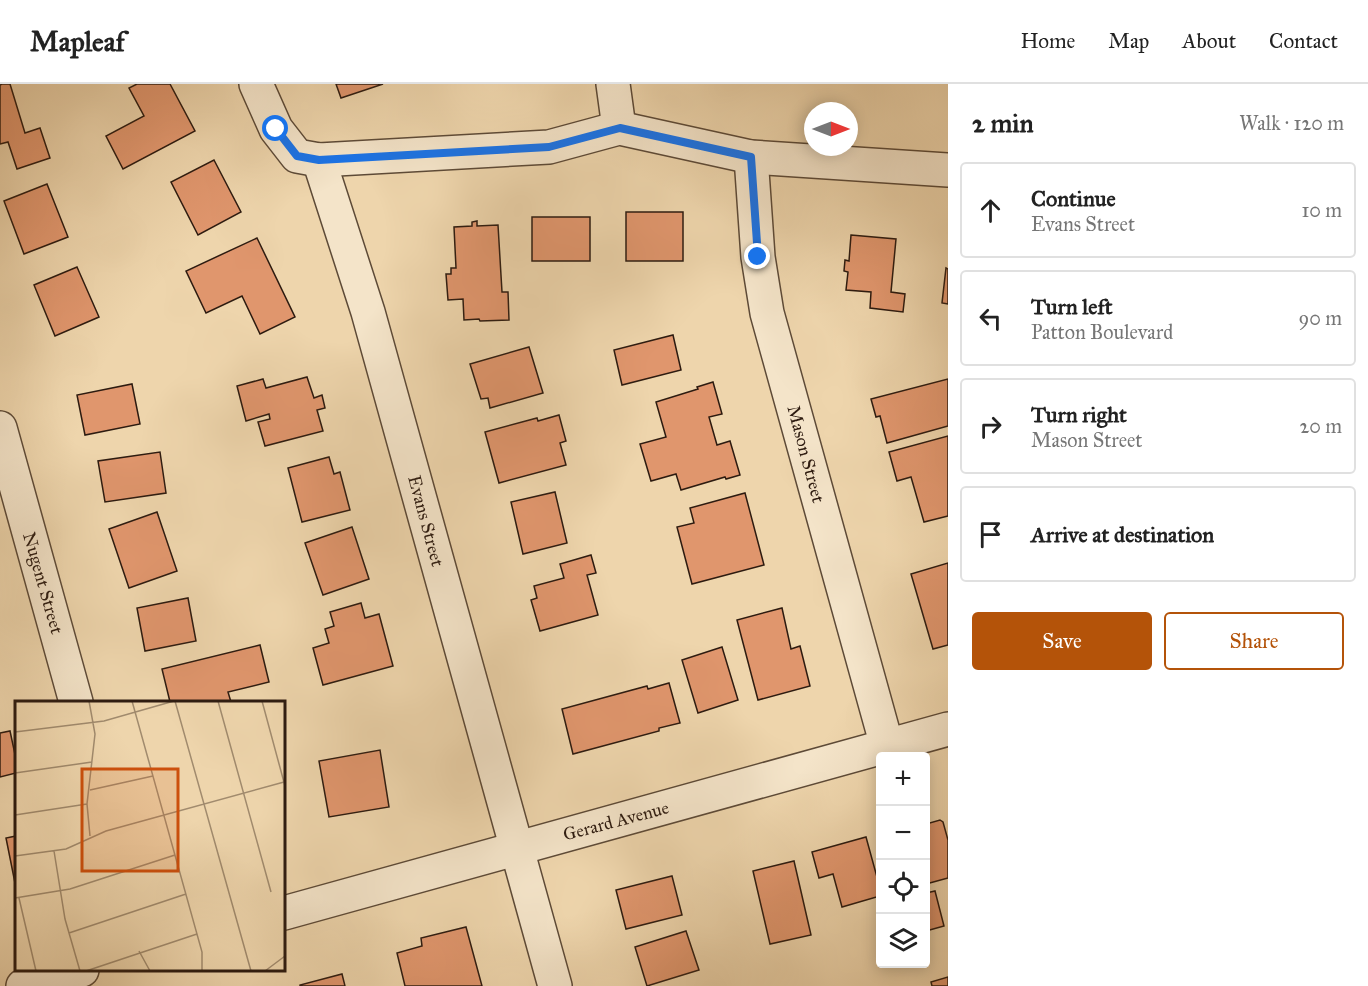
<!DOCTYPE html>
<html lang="en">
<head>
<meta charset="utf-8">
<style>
  :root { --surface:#fff; --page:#f6f6f6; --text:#222; --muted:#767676; --line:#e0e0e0; --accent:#b45309 }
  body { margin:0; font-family:"IM FELL Great Primer",serif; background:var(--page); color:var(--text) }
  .controls { position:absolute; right:18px; bottom:18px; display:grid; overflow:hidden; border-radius:6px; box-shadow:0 3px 15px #0003 }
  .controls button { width:54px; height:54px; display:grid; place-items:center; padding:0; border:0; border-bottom:2px solid var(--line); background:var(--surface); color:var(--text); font:30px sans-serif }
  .compass { position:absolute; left:804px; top:18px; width:54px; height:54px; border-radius:50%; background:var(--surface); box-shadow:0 3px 15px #0003; rotate:90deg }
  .stop { position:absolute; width:18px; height:18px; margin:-14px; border:4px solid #1a73e8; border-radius:50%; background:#fff }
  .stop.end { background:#1a73e8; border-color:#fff; box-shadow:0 2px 6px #0008 }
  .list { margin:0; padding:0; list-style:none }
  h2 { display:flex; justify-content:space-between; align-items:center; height:78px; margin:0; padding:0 24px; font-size:26px }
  h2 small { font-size:20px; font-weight:400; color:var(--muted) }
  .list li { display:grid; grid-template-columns:39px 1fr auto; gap:18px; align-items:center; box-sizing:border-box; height:96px; margin:0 12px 12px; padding:0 12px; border:2px solid var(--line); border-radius:6px }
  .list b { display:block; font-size:22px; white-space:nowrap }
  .list p { margin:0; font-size:20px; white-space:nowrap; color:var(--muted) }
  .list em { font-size:20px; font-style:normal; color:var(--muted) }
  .actions { display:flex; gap:12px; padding:18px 24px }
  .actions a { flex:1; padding:14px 0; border:2px solid var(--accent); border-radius:6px; text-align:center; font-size:21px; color:var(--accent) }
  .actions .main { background:var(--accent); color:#fff }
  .icon { flex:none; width:33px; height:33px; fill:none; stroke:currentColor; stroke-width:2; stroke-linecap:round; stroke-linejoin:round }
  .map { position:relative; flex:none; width:948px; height:902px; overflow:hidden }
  header { display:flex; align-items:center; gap:36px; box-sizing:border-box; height:84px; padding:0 30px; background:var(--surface); border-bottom:2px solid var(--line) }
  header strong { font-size:28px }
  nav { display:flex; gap:33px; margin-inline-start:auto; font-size:21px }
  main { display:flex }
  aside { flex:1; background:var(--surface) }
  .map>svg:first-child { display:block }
  .building { fill:#e0966d; stroke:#2d1b10; stroke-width:1.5 }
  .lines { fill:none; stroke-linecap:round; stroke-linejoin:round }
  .minor-casing { stroke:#5d4a37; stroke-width:36 }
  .minor { stroke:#f4e4c9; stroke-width:33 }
  .route { stroke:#1a73e8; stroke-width:8 }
  .labels { text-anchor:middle; stroke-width:4.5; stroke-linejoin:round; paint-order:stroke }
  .street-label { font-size:18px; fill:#2d1b10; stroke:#f4e4c9 }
  .inset-road { fill:none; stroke:#a18b6e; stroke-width:1.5 }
  .view { fill:#cc500d; fill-opacity:0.15; stroke:#cc500d; stroke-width:3 }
  .inset-edge { fill:none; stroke:#2d1b10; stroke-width:3 }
</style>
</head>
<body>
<header>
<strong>Mapleaf</strong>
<nav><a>Home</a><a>Map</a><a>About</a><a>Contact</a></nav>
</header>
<main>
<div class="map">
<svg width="948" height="902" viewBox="0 0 948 902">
  <rect width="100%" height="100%" fill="#eed5ac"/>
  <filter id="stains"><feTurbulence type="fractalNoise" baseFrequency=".00333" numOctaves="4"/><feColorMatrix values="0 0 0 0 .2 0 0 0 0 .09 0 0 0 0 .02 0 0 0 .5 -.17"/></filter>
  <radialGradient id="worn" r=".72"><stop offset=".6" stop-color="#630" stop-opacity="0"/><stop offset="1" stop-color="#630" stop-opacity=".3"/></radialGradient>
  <!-- building -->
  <g class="building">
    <path d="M2 0H10L25 49 40 44 50 74 17 85 8 58 0 60V1Z"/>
    <path d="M137 0H170L195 47 123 85 106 52 144 32 129 4Z"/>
    <path d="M336 0H383L341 14Z"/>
    <path d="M214 76 241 128 198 151 171 98Z"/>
    <path d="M47 100 68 153 24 170 4 117Z"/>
    <rect x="626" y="128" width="57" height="49"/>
    <rect x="532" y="133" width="58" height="44"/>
    <path d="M477 137V142L498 141 502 208H508L509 236 480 237 479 235 464 236 463 215 448 216 446 190H451V184H456L454 143 472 142V138Z"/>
    <path d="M851 151 896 155 891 208 905 210 903 228 870 224 871 208 846 206 848 188 844 187 845 176 849 177Z"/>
    <path d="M257 154 295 233 260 250 242 212 206 229 186 187Z"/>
    <path d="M77 183 99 233 55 252 34 201Z"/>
    <path d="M946 184 948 185V220L942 219Z"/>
    <path d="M673 251 681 286 622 301 614 266Z"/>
    <path d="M529 263 543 309 490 324 488 314 481 315 470 280Z"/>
    <path d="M307 293 314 314 322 311 325 324 317 326 323 347 265 362 258 338 270 335 269 330 246 337 237 302 263 295 266 304Z"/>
    <path d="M948 295V342L887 359 880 332 876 333 871 315Z"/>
    <path d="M713 298 722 330 709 333 717 361 730 357 740 391 726 395 725 393 681 406 676 390 651 397 640 360 666 353 656 318 698 305 697 303Z"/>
    <path d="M132 300 140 340 85 351 77 311Z"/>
    <path d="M559 331 566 357 560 359 566 381 499 399 485 348 537 334 538 337Z"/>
    <path d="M948 352V432L924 438 911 393 897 397 889 368Z"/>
    <path d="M160 368 166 409 105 418 98 377Z"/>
    <path d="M329 373 334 390 340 388 350 426 302 438 288 384Z"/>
    <path d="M555 408 567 459 523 470 511 418Z"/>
    <path d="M745 409 764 481 692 500 677 443 694 439 690 424Z"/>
    <path d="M157 428 177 487 129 504 109 445Z"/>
    <path d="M352 443 369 495 323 511 305 459Z"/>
    <path d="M591 471 596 489 587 491 598 531 540 547 531 516 537 514 534 502 564 494 560 480Z"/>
    <path d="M948 479V561L933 565 911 490Z"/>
    <path d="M188 514 196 557 145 567 137 524Z"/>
    <path d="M361 519 365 534 379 530 393 582 323 601 313 564 329 559 325 545 334 542 330 528Z"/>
    <path d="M782 524 791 565 800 562 810 602 758 616 737 536Z"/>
    <path d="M260 561 269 598 228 608 231 618H170L162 585Z"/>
    <path d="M722 563 738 616 698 629 682 576Z"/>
    <path d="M669 599 680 639 659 644V647L573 670 562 625 647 602 648 605Z"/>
    <path d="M10 647 16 675V689L0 693V649Z"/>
    <path d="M380 666 389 723 329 733 319 677Z"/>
    <path d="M940 736 943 738 948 756V794L926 800V740Z"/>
    <path d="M16 752V804L6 754Z"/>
    <path d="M866 753 880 804V812L842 823 833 790 819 794 812 768Z"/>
    <path d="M794 777 811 851 770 860 753 787Z"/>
    <path d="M672 792 682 831 626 845 616 806Z"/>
    <path d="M935 807 944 842 926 847V809Z"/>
    <path d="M466 843 482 902H405L397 869 422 862 421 854Z"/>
    <path d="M686 847 699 886 647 902 635 863Z"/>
    <path d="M342 890 345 902H300V901Z"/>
    <path d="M948 893V902H932L931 898Z"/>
  </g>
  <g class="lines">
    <!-- minor casing -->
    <g class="minor-casing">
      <g id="minor">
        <path d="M256 0 276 45 297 72 319 76 549 63 619 44 751 73 948 86"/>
        <path d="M613 0 619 44"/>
        <path d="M751 73 758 173 767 229 887 662"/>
        <path d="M319 76 368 228 555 902"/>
        <path d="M0 344 76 618"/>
        <path d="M284 829 948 645"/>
        <path d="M23 902 82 886"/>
      </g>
    </g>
    <!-- minor -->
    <use href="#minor" class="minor"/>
  </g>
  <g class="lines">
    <!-- route -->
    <path class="route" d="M276 45 297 72 319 76 549 63 620 44 751 73 758 173"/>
  </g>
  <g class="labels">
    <!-- street labels -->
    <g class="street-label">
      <text transform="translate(806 370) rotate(75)" y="6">Mason Street</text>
      <text transform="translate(426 437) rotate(75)" y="6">Evans Street</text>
      <text transform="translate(43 499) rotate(74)" y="6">Nugent Street</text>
      <text transform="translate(616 737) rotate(-15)" y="6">Gerard Avenue</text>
    </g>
  </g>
  <!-- overview -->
  <g transform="translate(15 617)">
    <rect width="270" height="270" fill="#eed5ac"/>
    <path class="inset-road" d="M74 0 80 33 72 103 75 135M117 0 187 251V270M160 0 236 270M203 0 256 191M247 0 270 85M0 31 89 20 159 0M0 72 77 61M75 89 138 75M0 114 72 103M39 150 50 218 65 270M0 155 51 148 91 130 269 81M0 197 55 188 160 154M4 197 21 270M54 232 171 193M124 250 135 270M71 270 182 233M250 270 270 255"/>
    <path class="view" d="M67 68H163V170H67Z"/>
    <rect width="270" height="270" class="inset-edge"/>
  </g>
  <rect width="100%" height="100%" filter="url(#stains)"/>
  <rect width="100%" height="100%" fill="url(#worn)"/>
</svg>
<div class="controls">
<button>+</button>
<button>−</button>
<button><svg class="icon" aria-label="locate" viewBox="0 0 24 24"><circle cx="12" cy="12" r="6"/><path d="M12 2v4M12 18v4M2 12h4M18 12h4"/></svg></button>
<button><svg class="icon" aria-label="layers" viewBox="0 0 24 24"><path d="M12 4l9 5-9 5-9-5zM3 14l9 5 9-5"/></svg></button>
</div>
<svg class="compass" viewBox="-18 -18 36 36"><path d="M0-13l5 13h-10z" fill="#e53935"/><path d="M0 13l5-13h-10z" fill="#767676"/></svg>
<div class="stop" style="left:276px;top:45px"></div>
<div class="stop end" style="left:758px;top:173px"></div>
</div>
<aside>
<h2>2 min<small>Walk · 120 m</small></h2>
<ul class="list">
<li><svg class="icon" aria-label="ahead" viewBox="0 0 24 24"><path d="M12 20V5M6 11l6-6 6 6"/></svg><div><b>Continue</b><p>Evans Street</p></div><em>10 m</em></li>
<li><svg class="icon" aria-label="left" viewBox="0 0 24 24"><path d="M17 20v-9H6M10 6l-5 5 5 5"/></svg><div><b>Turn left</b><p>Patton Boulevard</p></div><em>90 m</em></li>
<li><svg class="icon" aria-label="right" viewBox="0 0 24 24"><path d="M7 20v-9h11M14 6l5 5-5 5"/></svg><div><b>Turn right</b><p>Mason Street</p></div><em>20 m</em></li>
<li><svg class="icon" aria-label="arrive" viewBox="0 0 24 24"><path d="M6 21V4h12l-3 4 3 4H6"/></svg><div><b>Arrive at destination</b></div></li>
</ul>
<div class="actions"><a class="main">Save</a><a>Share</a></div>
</aside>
</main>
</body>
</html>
